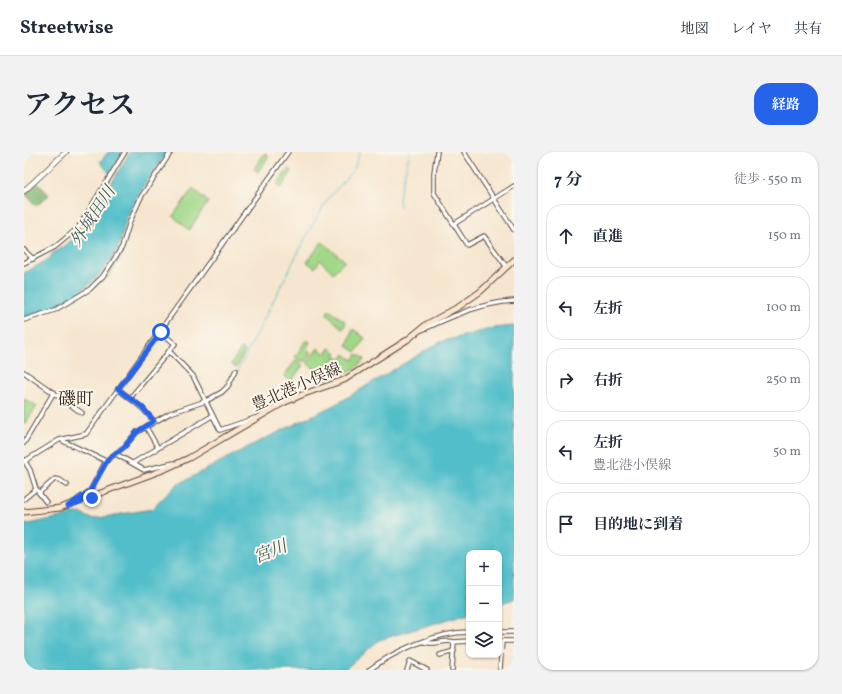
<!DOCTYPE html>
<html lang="ja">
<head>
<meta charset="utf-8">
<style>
  :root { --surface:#fff; --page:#f2f2f3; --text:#1f2937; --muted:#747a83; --line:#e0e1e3; --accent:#2563eb }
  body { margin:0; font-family:Vollkorn,"Noto Serif JP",serif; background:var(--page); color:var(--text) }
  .controls { position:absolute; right:12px; bottom:12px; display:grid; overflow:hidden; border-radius:8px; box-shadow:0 1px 3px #0004 }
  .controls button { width:36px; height:36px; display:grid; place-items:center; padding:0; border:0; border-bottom:1px solid var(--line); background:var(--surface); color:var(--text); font:20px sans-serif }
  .stop { position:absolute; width:12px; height:12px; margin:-9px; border:3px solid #2563eb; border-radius:50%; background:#fff }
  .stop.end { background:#2563eb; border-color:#fff; box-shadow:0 1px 4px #0008 }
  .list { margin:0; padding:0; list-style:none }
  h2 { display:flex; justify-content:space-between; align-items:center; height:52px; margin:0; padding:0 16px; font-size:17px }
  h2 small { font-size:13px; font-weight:400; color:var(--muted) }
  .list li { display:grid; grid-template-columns:26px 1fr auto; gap:12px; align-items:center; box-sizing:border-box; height:64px; margin:0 8px 8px; padding:0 8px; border:1px solid var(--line); border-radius:16px }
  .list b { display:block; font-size:15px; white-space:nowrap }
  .list p { margin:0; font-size:13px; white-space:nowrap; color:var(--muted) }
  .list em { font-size:13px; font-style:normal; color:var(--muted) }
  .icon { flex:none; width:22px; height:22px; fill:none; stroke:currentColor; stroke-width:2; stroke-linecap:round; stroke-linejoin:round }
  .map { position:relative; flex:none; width:490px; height:518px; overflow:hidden; border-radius:16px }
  header { display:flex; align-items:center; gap:24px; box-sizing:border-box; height:56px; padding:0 20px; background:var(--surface); border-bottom:1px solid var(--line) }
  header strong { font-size:19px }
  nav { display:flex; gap:22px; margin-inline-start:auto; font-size:14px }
  .intro { display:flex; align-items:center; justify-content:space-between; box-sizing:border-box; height:96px; padding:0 24px }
  h1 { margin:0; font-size:28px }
  .button { padding:10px 18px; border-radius:16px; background:var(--accent); color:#fff; font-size:14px; font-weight:700 }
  main { display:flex; gap:24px; padding:0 24px }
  aside { flex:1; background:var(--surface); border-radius:16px; box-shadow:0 1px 3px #0004 }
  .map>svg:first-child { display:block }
  .green { fill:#a0d788; stroke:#6e8053 }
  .forest { fill:#80b874; stroke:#5e7149 }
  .water { fill:#51bec9; stroke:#467474 }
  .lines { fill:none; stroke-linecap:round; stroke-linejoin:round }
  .stream { stroke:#51bec9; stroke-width:1 }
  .minor-casing { stroke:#574639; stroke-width:5.5 }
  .tertiary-casing { stroke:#574639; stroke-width:6 }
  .secondary-casing { stroke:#574639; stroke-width:7 }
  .minor { stroke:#fff; stroke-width:3.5 }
  .tertiary { stroke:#fff; stroke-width:4.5 }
  .secondary { stroke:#fbe5cf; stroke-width:5 }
  .route { stroke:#2563eb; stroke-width:5 }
  .labels { text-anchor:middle; stroke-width:4; stroke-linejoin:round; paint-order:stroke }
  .street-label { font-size:16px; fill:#3b2a1e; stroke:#fbf7ec }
  .water-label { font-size:17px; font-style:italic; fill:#435e5a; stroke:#fbf7ec }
  .quarter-label { font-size:18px; fill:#3b2a1e; stroke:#fbf7ec }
</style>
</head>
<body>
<header>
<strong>Streetwise</strong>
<nav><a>地図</a><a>レイヤ</a><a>共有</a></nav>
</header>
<div class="intro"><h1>アクセス</h1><a class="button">経路</a></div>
<main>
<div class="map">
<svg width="490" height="518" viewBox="0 0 490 518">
  <rect width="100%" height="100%" fill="#fbf7ec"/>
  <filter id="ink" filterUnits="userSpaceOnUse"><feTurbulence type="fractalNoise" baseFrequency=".025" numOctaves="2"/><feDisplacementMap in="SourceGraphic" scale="8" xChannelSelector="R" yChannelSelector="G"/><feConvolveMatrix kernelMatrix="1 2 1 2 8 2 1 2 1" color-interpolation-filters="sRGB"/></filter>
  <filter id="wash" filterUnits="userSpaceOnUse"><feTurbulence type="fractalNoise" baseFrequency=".012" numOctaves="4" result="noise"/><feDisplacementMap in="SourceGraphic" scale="16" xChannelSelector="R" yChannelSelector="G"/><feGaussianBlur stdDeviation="0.9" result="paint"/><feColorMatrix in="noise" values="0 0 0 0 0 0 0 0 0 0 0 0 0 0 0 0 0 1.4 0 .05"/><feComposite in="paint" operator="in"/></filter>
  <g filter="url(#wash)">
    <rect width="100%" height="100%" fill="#f6e6cf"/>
    <!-- green -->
    <g class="green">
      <path d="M241 1 245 4 234 20 230 17Z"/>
      <path d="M264 17 268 19 257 36 253 33Z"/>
      <path d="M169 36 184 50 165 78 149 64Z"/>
      <path d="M298 90 321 109 309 121 296 108 291 116 283 110Z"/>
      <path d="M97 99 99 100 84 125 82 124Z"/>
      <path d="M305 158 322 170 319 177 302 162Z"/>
      <path d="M329 177 341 186 332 200 323 194Z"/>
      <path d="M282 188 286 190 282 197 287 201 281 209H277L271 205Z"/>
      <path d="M218 196 221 199 212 216 207 212Z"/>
      <path d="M294 196 302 202 306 196 313 201 311 204 318 207 321 202 329 208 333 202 341 207C330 220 318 222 302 227L314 210 310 207 294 220 283 211Z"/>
      <path d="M272 208 279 213 267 229 260 224Z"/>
      <path d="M0 247 13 254 0 273Z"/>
    </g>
    <!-- forest -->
    <path class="forest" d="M13 30 25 43 12 54 1 41Z"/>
    <!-- water -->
    <g class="water">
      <path d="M84 0H99L86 22 76 10Z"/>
      <path d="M106 0H144C128 21 112 44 102 68 99 75 99 84 96 91 78 132 40 154 0 166V121L25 107 29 101 47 89 64 70Z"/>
      <path d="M490 174V447L475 452V401H445V461L355 488 320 518H0V373L56 361 68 367 128 357 151 334 222 296 314 251 416 190 470 176Z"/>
    </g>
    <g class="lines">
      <!-- stream -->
      <g class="stream">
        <path d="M376 56 375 45 386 0"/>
        <path d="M208 230 286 77 304 47 330 17 336 0"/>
      </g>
    </g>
  </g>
  <g filter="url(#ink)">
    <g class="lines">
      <!-- minor casing -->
      <g class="minor-casing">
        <g id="minor">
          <path d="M413 0 410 21V41L443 93 460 84 482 114"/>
          <path d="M440 0 490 78"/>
          <path d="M430 72 490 34"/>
          <path d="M0 98 9 107"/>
          <path d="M0 111 31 95 54 76 101 0"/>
          <path d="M0 168 31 158 66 137 79 124 98 95 106 69 117 45 147 0"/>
          <path d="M398 178C429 164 456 151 490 149"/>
          <path d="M145 199 169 224 196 278 234 265"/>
          <path d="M0 220 58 261"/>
          <path d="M94 237 117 255 130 269"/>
          <path d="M106 246 151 192 137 180"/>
          <path d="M122 275 134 296 188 264"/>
          <path d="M39 289 82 309"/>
          <path d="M0 291 30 240"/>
          <path d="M92 302 120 318 150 311"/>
          <path d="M0 308 6 318 12 337 22 350"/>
          <path d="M1 309 35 288 62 282 264 0"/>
          <path d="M109 311 134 296"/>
          <path d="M15 341 31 327 36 328 43 333"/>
          <path d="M0 347 12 337"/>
          <path d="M54 347 66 339 82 309 100 295 113 280 146 261 182 249 198 240 204 234 212 218"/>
          <path d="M475 480H490"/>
          <path d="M475 489H490"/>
          <path d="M400 490C410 494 420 487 430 490"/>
          <path d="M416 503 430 499"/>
          <path d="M345 518C370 499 413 480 445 480"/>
          <path d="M383 518 386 509 403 518"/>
          <path d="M428 518 430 490 445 489"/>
          <path d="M476 518 478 489"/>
        </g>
      </g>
      <!-- tertiary casing -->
      <g class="tertiary-casing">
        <path id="tertiary" d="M0 39 42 0"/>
      </g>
      <!-- secondary casing -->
      <g class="secondary-casing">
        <path id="secondary" d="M0 360 36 356 139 318 165 306 259 251 280 242 320 228 383 188 403 172 436 154 457 139 490 108"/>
      </g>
      <!-- minor -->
      <use href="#minor" class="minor"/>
      <!-- tertiary -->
      <use href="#tertiary" class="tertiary"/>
      <!-- secondary -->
      <use href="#secondary" class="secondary"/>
    </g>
  </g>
  <g class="lines" filter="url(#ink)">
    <!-- route -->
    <path class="route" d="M68 346 44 354 66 339 84 307 100 295 113 280 130 269 118 255 94 237 137 180"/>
  </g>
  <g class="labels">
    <!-- street labels -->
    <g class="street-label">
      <text transform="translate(272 234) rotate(-24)" y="6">豊北港小俣線</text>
    </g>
    <!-- water labels -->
    <g class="water-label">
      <text transform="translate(68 64) rotate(-57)" y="6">外城田川</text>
      <text transform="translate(246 399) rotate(-22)" y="6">宮川</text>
    </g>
    <!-- quarter labels -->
    <g class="quarter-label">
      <text x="52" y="253">磯町</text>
    </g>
  </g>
</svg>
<div class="controls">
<button>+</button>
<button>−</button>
<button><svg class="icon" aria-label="layers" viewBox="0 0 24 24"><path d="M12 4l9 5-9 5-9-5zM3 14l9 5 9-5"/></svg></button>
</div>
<div class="stop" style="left:137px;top:180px"></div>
<div class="stop end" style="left:68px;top:346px"></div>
</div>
<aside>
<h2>7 分<small>徒歩 · 550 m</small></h2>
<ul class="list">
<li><svg class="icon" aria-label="ahead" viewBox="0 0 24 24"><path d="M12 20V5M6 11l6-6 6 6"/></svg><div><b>直進</b></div><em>150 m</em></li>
<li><svg class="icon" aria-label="left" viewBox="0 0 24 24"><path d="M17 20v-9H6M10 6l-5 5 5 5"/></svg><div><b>左折</b></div><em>100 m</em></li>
<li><svg class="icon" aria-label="right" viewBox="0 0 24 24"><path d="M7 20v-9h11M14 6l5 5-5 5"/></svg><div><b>右折</b></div><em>250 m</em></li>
<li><svg class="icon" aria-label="left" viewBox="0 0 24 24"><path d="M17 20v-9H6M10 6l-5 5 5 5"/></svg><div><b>左折</b><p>豊北港小俣線</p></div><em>50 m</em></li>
<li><svg class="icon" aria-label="arrive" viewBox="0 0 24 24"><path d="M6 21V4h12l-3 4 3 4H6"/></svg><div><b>目的地に到着</b></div></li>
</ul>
</aside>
</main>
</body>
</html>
